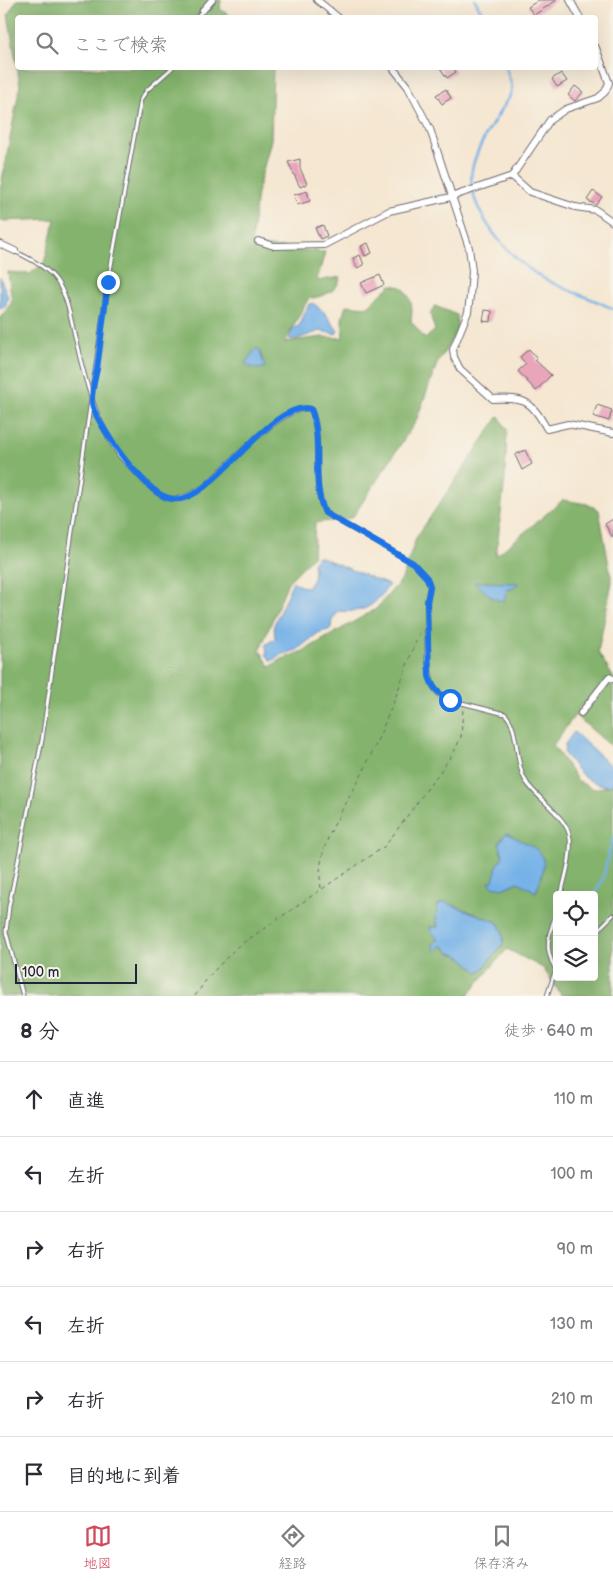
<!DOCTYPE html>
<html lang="ja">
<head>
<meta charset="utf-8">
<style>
  :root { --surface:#fff; --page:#f2f2f3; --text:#2b2b33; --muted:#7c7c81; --line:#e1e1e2; --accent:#d1495b }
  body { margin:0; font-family:"Balsamiq Sans","Klee One",sans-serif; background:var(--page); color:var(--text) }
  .controls { position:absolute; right:15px; bottom:15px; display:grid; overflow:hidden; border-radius:5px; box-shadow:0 5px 20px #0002 }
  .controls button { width:45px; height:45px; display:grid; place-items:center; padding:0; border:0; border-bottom:1px solid var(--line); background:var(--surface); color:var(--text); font:25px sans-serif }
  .scale { position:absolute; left:15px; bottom:12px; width:122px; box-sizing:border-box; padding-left:5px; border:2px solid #22223b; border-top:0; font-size:14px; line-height:18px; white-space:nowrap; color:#22223b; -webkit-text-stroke:4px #f7f3e8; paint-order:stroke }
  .stop { position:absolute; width:15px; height:15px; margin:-11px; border:4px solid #1a73e8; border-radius:50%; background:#fff }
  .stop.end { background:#1a73e8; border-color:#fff; box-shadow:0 1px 5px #0008 }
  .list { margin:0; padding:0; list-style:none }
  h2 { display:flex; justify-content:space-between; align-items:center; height:65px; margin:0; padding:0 20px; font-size:21px }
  h2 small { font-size:16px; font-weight:400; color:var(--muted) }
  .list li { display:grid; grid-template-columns:32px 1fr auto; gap:15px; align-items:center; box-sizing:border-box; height:75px; padding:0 20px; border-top:1px solid var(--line) }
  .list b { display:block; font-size:19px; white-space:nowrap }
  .list em { font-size:16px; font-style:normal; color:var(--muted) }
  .icon { flex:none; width:28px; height:28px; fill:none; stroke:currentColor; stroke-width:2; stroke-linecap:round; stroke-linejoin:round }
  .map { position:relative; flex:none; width:613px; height:996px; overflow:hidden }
  .search { position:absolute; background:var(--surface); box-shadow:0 5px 20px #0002; left:15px; right:15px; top:15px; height:55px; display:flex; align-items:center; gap:12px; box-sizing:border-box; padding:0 18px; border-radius:5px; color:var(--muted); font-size:19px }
  .sheet { height:515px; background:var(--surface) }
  nav { display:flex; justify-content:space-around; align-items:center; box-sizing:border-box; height:70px; border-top:1px solid var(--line); background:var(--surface); font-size:14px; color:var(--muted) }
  nav a { display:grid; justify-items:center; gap:2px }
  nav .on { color:var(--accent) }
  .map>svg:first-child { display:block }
  .forest { fill:#84b36d; stroke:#536a54; fill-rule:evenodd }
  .water { fill:#76b2e8; stroke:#4c6a92 }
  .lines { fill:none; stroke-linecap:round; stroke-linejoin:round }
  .stream { stroke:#76b2e8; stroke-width:2.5 }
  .building { fill:#e9a6bb }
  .service-casing { stroke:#6c6770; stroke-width:5 }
  .minor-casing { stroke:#6c6770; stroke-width:8 }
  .path { stroke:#6c6770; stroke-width:1; stroke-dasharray:4 4; stroke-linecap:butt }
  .service { stroke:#fff; stroke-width:3 }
  .minor { stroke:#fff; stroke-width:6 }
  .route { stroke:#1a73e8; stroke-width:6 }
</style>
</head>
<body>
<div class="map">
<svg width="613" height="996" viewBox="0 0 613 996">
  <rect width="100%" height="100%" fill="#f7f3e8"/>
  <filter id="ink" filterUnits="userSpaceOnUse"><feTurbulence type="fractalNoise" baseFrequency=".02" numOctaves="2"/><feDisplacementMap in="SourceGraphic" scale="10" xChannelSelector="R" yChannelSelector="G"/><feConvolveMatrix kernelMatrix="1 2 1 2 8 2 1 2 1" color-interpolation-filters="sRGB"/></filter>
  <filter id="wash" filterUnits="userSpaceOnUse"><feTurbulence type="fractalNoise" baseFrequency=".0096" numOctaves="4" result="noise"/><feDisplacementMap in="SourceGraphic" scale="20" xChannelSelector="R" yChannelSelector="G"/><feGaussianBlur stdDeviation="1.12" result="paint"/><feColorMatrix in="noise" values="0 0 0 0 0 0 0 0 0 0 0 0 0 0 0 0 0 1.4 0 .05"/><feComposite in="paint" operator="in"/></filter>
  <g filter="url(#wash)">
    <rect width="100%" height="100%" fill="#f5e7d1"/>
    <!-- forest -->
    <path class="forest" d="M17 0H221L220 9 232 17 18 18V68H273L271 140 257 193 251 245 325 252 317 281 341 277C337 293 323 296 308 299L285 342 322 337 343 338 342 319 346 305 367 307 391 285 402 287C412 298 413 306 411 321L425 339 435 330 430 314 435 306 457 315V331L437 364 416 421 352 518 315 523 313 556 288 582 260 650 270 667 282 659 303 651 376 609 402 579 416 538 499 416 507 430 505 478 496 556 563 500 587 504 599 510 612 582 598 652 613 677V748L575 715 553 745 578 781 593 789 613 785V996H562L543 968 507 949 467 996H0V318L12 302 8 272 30 274 44 263 55 219 0 221V191L20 85 8 14ZM500 850 518 882 504 888 493 881 497 866 503 856ZM557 895H594V977H557ZM444 902 497 922C502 929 505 936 502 945L482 970 478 972C469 964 462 954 450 953L445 947 441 946 435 950 436 941 439 939 432 933 430 927 438 928 436 918 438 905Z"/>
    <!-- water -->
    <g class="water">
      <path d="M0 277 8 297 5 307 0 309Z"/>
      <path d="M313 303 325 313 338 331 336 334 320 331 297 339H289L293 328 299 326 309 304Z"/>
      <path d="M256 349H259L265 367C256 371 252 368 245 363Z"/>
      <path d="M318 556 389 585C374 606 366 613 339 611L332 620 331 629 318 633 297 650 281 655 272 661 267 656 266 644 275 639 274 625 293 581 300 586 307 587C314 581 315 572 313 563Z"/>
      <path d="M474 582 518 583 514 588 507 590 504 601C490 600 484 589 474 582Z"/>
      <path d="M574 732 613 768V784L609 786C581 782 581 772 564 754L565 744Z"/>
      <path d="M506 833C542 851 552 851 536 892L518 882 504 888 492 886 489 882 493 881 497 866 503 856 499 843Z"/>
      <path d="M444 902 497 922C502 929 505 936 502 945L482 970 478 972C469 964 462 954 450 953L445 947 441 946 435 951 433 944 439 939 432 933 430 927H438L436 918 438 905Z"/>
    </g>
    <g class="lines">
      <!-- stream -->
      <g class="stream">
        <path d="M475 0 485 18"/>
        <path d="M506 68 512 86 511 94C498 116 480 140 473 165 462 206 509 259 543 278 565 291 591 297 613 309"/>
        <path d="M594 895 602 881 613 838"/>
      </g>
    </g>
    <g id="blocks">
      <!-- building -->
      <g class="building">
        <path d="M539 0H557L534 15 528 7Z"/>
        <path d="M440 68H454L456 72 447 78Z"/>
        <path d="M561 73 567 81 557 87 552 79Z"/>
        <path d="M575 86 583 92 575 101 568 95Z"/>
        <path d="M446 89 451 98 442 104 436 95Z"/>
        <path d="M300 159V168L307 184 300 187 288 162Z"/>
        <path d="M307 191 310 201 297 205 294 195Z"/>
        <path d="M593 191 602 197 596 205 587 200Z"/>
        <path d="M323 225 327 236 320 239 315 228Z"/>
        <path d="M368 243 372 253 365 256 361 246Z"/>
        <path d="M360 255 364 265 357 268 353 258Z"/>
        <path d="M380 275 384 285 366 293 361 283Z"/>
        <path d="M485 310 492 311 491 322 483 321Z"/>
        <path d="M529 349 537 358 535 360 551 375 536 391 518 371 526 364 520 357Z"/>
        <path d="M597 405 612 410 609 421 593 416Z"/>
        <path d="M525 450 532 464 522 470 515 455Z"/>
        <path d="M613 519V538L605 524Z"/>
      </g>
    </g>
  </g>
  <g filter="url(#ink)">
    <use href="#blocks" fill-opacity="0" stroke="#6c6770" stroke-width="1"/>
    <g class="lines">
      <!-- service casing -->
      <g class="service-casing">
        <g id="service">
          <path d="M196 18 203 10"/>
          <path d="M16 252C29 258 47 267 56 280 68 296 71 322 76 341 85 381 96 421 119 455 125 463 134 470 140 477 166 504 175 505 206 485 225 467 285 403 311 409 324 442 310 481 325 513L413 563 427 578 430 587 427 602V659L433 687 440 695 450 700 505 714C520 729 514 765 527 783 538 799 568 818 570 838 572 856 565 877 561 895"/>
          <path d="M594 934 613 915"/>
          <path d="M555 968C543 947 549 933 557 912"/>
          <path d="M23 996 6 932 9 906 42 740 108 282 141 99 147 90 172 68"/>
          <path d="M547 996 557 966"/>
        </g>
      </g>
      <!-- minor casing -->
      <g class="minor-casing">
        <g id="minor">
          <path d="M317 0 339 18"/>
          <path d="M570 0 580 18"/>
          <path d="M203 10 212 0"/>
          <path d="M393 68 408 87 430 129 469 248 472 271 470 296 468 312 453 349 454 357 460 369 493 399C526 397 531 401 547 429L568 424 613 433"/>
          <path d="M512 176 530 192 575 207 596 210 613 222"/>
          <path d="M258 241 274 246 324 245 389 211 451 197 512 176 550 120 566 109 598 98 605 92 609 83 596 48"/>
          <path d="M0 244 15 251"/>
          <path d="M581 713 609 677 613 679"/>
        </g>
      </g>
      <!-- path -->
      <g class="path">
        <path d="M321 888C314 845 345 809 363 772 371 755 379 737 386 720 399 691 408 660 420 631"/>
        <path d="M195 996 209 976 237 947 385 846 453 754 461 737 463 709"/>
      </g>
      <!-- service -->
      <use href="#service" class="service"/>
      <!-- minor -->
      <use href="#minor" class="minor"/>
    </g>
  </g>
  <g class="lines" filter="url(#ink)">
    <!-- route -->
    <path class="route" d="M108 282C104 311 101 340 97 369 95 379 91 392 92 403 94 417 123 459 134 470 144 481 157 497 173 499 212 505 269 399 311 409 324 442 310 481 325 513L413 563 427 578 430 586 427 602 429 676C433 689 439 694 450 700"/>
  </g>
</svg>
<div class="controls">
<button><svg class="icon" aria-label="locate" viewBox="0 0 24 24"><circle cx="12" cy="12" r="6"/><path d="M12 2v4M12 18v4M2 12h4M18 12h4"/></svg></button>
<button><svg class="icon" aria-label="layers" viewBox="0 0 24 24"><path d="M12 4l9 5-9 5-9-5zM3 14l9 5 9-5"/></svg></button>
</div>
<div class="scale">100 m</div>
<div class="stop" style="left:450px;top:700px"></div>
<div class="stop end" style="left:108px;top:282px"></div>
<div class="search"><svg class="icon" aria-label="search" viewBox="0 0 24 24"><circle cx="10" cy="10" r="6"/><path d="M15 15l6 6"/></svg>ここで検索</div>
</div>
<section class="sheet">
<h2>8 分<small>徒歩 · 640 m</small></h2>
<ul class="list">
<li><svg class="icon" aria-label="ahead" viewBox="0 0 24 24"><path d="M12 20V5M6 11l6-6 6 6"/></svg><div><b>直進</b></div><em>110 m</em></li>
<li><svg class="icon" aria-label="left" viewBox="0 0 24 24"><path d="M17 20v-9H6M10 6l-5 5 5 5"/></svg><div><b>左折</b></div><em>100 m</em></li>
<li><svg class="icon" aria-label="right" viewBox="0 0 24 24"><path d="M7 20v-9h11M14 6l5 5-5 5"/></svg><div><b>右折</b></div><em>90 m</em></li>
<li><svg class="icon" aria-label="left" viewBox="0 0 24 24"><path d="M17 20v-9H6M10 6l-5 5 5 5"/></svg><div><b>左折</b></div><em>130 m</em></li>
<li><svg class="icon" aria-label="right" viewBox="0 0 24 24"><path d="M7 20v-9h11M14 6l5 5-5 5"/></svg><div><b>右折</b></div><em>210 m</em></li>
<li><svg class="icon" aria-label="arrive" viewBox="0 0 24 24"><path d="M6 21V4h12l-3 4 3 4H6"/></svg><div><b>目的地に到着</b></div></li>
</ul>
</section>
<nav>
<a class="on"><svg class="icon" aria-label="map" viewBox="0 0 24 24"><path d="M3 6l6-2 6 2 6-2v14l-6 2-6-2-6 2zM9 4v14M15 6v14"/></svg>地図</a>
<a><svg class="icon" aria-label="directions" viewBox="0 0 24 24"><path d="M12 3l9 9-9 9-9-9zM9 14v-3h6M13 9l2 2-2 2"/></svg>経路</a>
<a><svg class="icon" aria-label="saved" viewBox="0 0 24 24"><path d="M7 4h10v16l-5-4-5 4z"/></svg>保存済み</a>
</nav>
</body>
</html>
